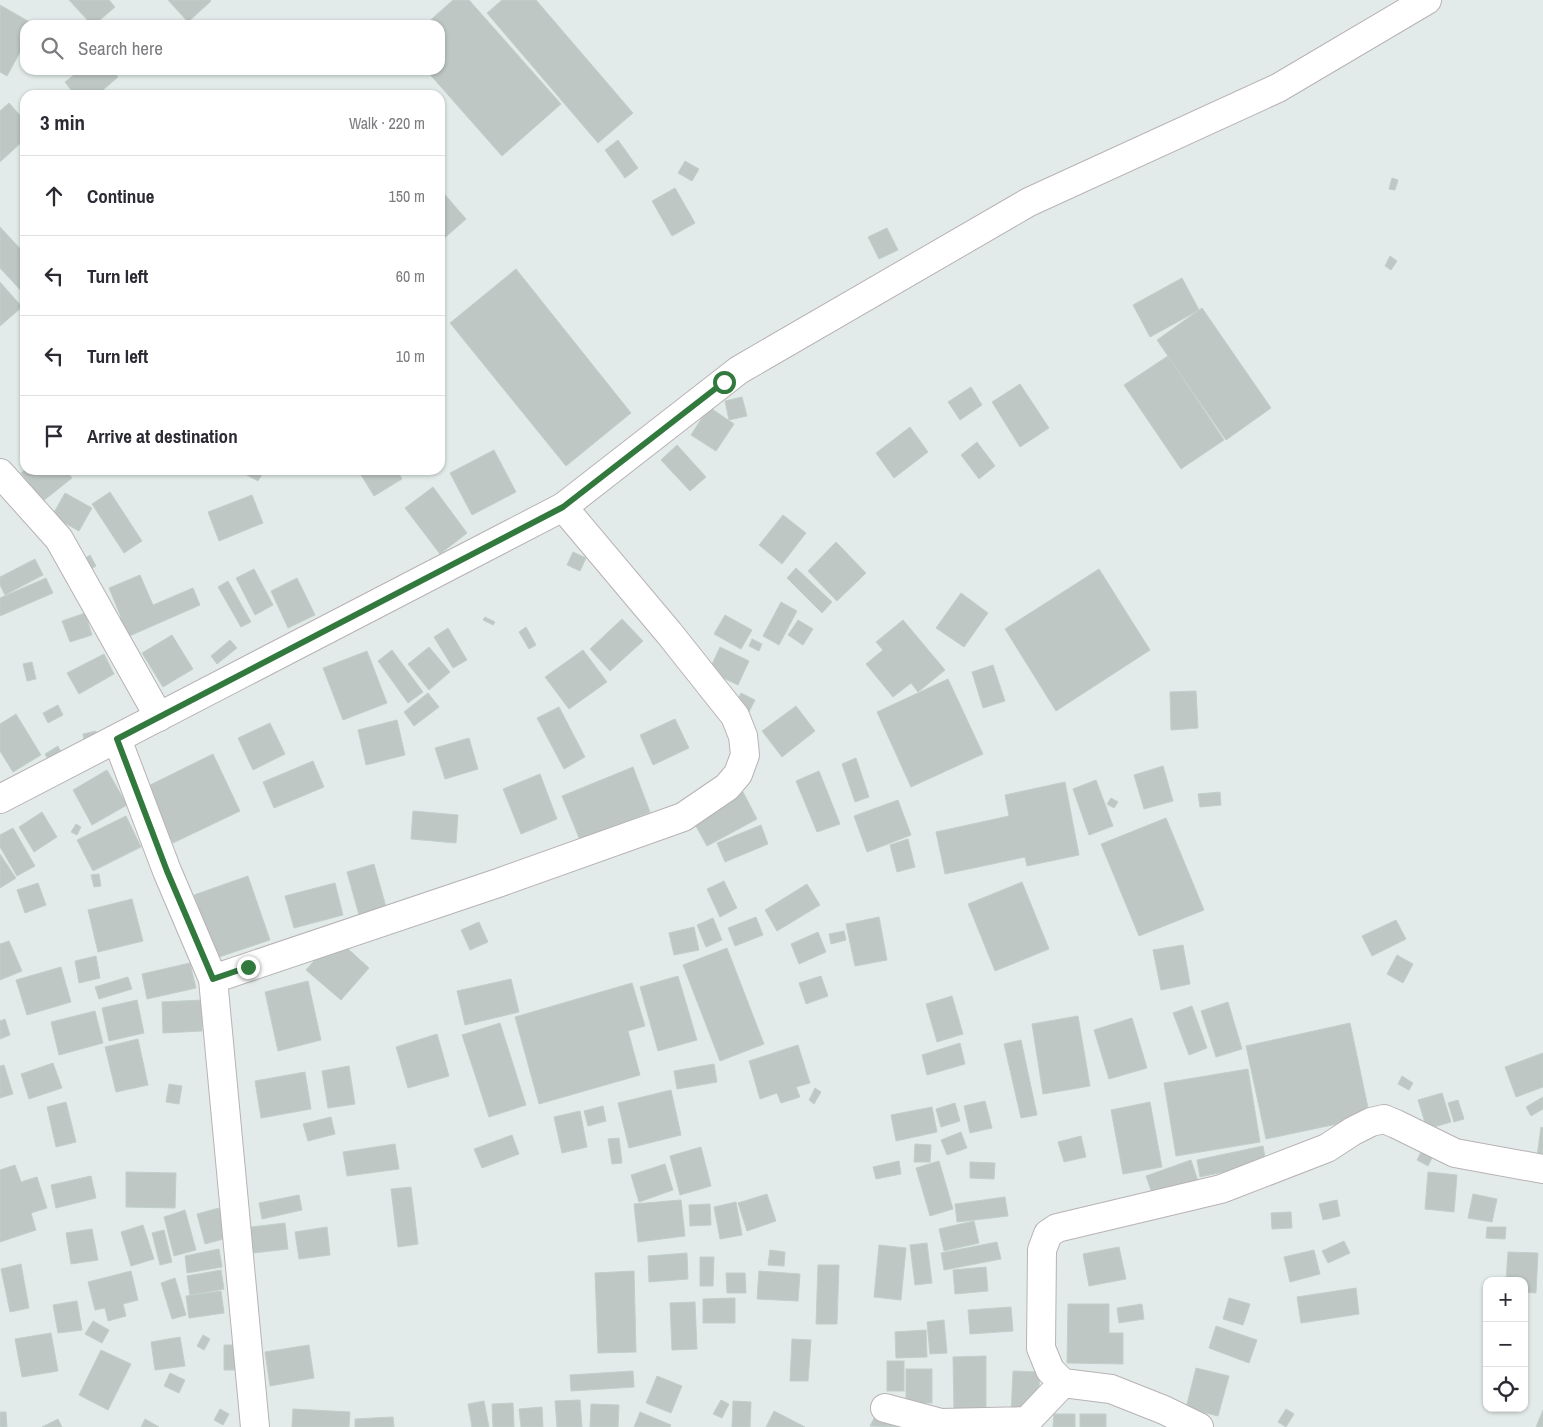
<!DOCTYPE html>
<html lang="en">
<head>
<meta charset="utf-8">
<style>
  :root { --surface:#fff; --page:#f2f2f3; --text:#2b2b33; --muted:#7c7c81; --line:#e1e1e2 }
  body { margin:0; font-family:"Archivo Narrow",sans-serif; background:var(--page); color:var(--text) }
  .controls { position:absolute; right:15px; bottom:15px; display:grid; overflow:hidden; border-radius:10px; box-shadow:0 1px 4px #0004 }
  .controls button { width:45px; height:45px; display:grid; place-items:center; padding:0; border:0; border-bottom:1px solid var(--line); background:var(--surface); color:var(--text); font:25px sans-serif }
  .stop { position:absolute; width:15px; height:15px; margin:-11px; border:4px solid #32793e; border-radius:50%; background:#fff }
  .stop.end { background:#32793e; border-color:#fff; box-shadow:0 1px 5px #0008 }
  .list { margin:0; padding:0; list-style:none }
  h2 { display:flex; justify-content:space-between; align-items:center; height:65px; margin:0; padding:0 20px; font-size:21px }
  h2 small { font-size:16px; font-weight:400; color:var(--muted) }
  .list li { display:grid; grid-template-columns:32px 1fr auto; gap:15px; align-items:center; box-sizing:border-box; height:80px; padding:0 20px; border-top:1px solid var(--line) }
  .list b { display:block; font-size:19px; white-space:nowrap }
  .list em { font-size:16px; font-style:normal; color:var(--muted) }
  .icon { flex:none; width:28px; height:28px; fill:none; stroke:currentColor; stroke-width:2; stroke-linecap:round; stroke-linejoin:round }
  .map { position:relative; flex:none; width:1543px; height:1427px; overflow:hidden }
  .search { position:absolute; background:var(--surface); box-shadow:0 1px 4px #0004; left:20px; top:20px; width:425px; height:55px; display:flex; align-items:center; gap:12px; box-sizing:border-box; padding:0 18px; border-radius:15px; color:var(--muted); font-size:19px }
  .panel { position:absolute; background:var(--surface); box-shadow:0 1px 4px #0004; left:20px; top:90px; width:425px; height:385px; border-radius:15px }
  .map>svg:first-child { display:block }
  .building { fill:#bec7c4; stroke:#c1cfcb }
  .lines { fill:none; stroke-linecap:round; stroke-linejoin:round }
  .street-casing { stroke:#b8b2b4; stroke-width:30 }
  .street { stroke:#fff; stroke-width:28 }
  .route { stroke:#32793e; stroke-width:6 }
</style>
</head>
<body>
<div class="map">
<svg width="1543" height="1427" viewBox="0 0 1543 1427">
  <rect width="100%" height="100%" fill="#e2ebe9"/>
  <!-- building -->
  <g class="building">
    <path d="M69 0H109L115 7 94 25H92Z"/>
    <path d="M168 0H210L211 1 188 22Z"/>
    <path d="M453 0H469L561 104 502 156 426 70H440V25H425Z"/>
    <path d="M502 0H536L633 113 598 143 487 13Z"/>
    <path d="M0 5 35 25H25V43L7 76 0 72Z"/>
    <path d="M80 70H112L118 77 97 95H75L65 82Z"/>
    <path d="M9 103 25 121V139L0 162V111Z"/>
    <path d="M618 140 638 168 625 178 605 150Z"/>
    <path d="M685 161 699 169 692 181 678 173Z"/>
    <path d="M1392 178 1398 180 1395 190 1389 189Z"/>
    <path d="M675 188 695 223 672 236 652 201Z"/>
    <path d="M440 189 466 219 440 242Z"/>
    <path d="M0 227 25 254V295L0 268Z"/>
    <path d="M887 228 898 250 879 259 868 237Z"/>
    <path d="M1390 256 1397 261 1391 270 1385 266Z"/>
    <path d="M516 269 631 413 566 466 450 323Z"/>
    <path d="M1182 278 1199 310 1150 337 1133 305Z"/>
    <path d="M0 282 22 307 0 326Z"/>
    <path d="M1202 308 1271 408 1226 440 1157 340Z"/>
    <path d="M1168 356 1224 440 1181 469 1124 385Z"/>
    <path d="M1020 384 1049 428 1020 447 992 402Z"/>
    <path d="M971 387 982 405 960 420 948 402Z"/>
    <path d="M742 397 747 416 729 420 725 401Z"/>
    <path d="M709 407 734 424 716 451 691 435Z"/>
    <path d="M910 427 928 452 894 478 876 453Z"/>
    <path d="M977 442 995 466 979 479 961 455Z"/>
    <path d="M677 445 706 477 690 491 661 460Z"/>
    <path d="M494 450 516 492 472 515 450 473Z"/>
    <path d="M25 470H66L72 478 43 501 21 473Z"/>
    <path d="M247 470H262L264 471 258 481 245 474Z"/>
    <path d="M358 470H397L402 479 374 496Z"/>
    <path d="M433 487 467 533 440 554 405 508Z"/>
    <path d="M110 492 142 541 124 553 92 504Z"/>
    <path d="M65 493 92 508 79 531 52 516Z"/>
    <path d="M252 495 263 523 219 541 208 512Z"/>
    <path d="M783 515 806 533 782 564 759 545Z"/>
    <path d="M836 542 866 573 837 601 808 571Z"/>
    <path d="M573 552 586 558 580 571 567 565Z"/>
    <path d="M90 555 96 566 86 572 80 562Z"/>
    <path d="M35 559 43 575 5 595 0 585V577Z"/>
    <path d="M796 568 832 602 822 613 787 578Z"/>
    <path d="M254 569 273 605 255 615 236 578Z"/>
    <path d="M1099 569 1150 650 1056 711 1005 629Z"/>
    <path d="M140 575 153 605 193 588 200 605 125 638 117 619 121 617 109 588Z"/>
    <path d="M46 578 53 593 0 616V598Z"/>
    <path d="M297 578 315 615 288 628 271 591Z"/>
    <path d="M228 581 251 622 241 627 218 587Z"/>
    <path d="M961 593 988 613 964 647 936 628Z"/>
    <path d="M781 602 797 611 779 645 763 636Z"/>
    <path d="M85 613 92 635 70 642 62 621Z"/>
    <path d="M725 615 752 630 741 649 714 634Z"/>
    <path d="M485 617 495 622 493 625 483 620Z"/>
    <path d="M622 619 643 641 610 671 590 649Z"/>
    <path d="M798 620 813 629 803 645 788 635Z"/>
    <path d="M903 620 945 670 918 692 911 683 893 697 866 664 883 650 876 642Z"/>
    <path d="M526 627 536 645 529 649 519 632Z"/>
    <path d="M448 628 467 660 453 668 434 637Z"/>
    <path d="M172 635 193 669 163 687 142 653Z"/>
    <path d="M752 639 762 644 759 651 749 646Z"/>
    <path d="M230 640 237 648 217 664 211 656Z"/>
    <path d="M429 647 450 672 429 690 408 664Z"/>
    <path d="M720 647 749 661 738 685 709 671Z"/>
    <path d="M392 650 423 692 408 703 378 661Z"/>
    <path d="M583 650 607 682 569 709 545 677Z"/>
    <path d="M367 651 387 703 343 720 323 668Z"/>
    <path d="M104 654 114 674 79 694 67 673Z"/>
    <path d="M32 662 36 679 27 681 23 664Z"/>
    <path d="M993 665 1005 701 983 708 972 672Z"/>
    <path d="M948 679 983 754 911 787 877 712Z"/>
    <path d="M1196 691 1198 728 1171 730 1170 692Z"/>
    <path d="M428 693 439 707 414 726 404 712Z"/>
    <path d="M741 693 755 700 749 712 735 705Z"/>
    <path d="M58 705 63 715 48 723 43 713Z"/>
    <path d="M796 706 815 731 782 757 762 731Z"/>
    <path d="M559 707 585 757 564 769 537 718Z"/>
    <path d="M16 714 41 755 13 772 0 751V724Z"/>
    <path d="M675 719 689 748 653 765 640 735Z"/>
    <path d="M397 720 405 755 366 765 358 730Z"/>
    <path d="M270 723 285 754 253 770 238 738Z"/>
    <path d="M96 731 99 745 85 748 83 734Z"/>
    <path d="M469 738 478 769 445 779 435 748Z"/>
    <path d="M58 746 62 754 49 761 45 754Z"/>
    <path d="M213 754 240 811 173 843 146 787Z"/>
    <path d="M856 758 869 797 855 802 842 764Z"/>
    <path d="M313 761 324 787 274 808 263 782Z"/>
    <path d="M1163 766 1173 801 1144 809 1134 775Z"/>
    <path d="M633 767 650 812 580 840 562 796Z"/>
    <path d="M107 770 127 805 92 825 73 790Z"/>
    <path d="M819 771 840 824 817 832 796 781Z"/>
    <path d="M540 774 557 819 521 834 503 789Z"/>
    <path d="M1096 780 1113 826 1089 835 1073 789Z"/>
    <path d="M1065 782 1079 855 1027 866 1025 857 945 874 936 832 1009 816 1005 795Z"/>
    <path d="M743 792 757 819 707 846 692 819Z"/>
    <path d="M1220 792 1221 805 1200 807 1198 794Z"/>
    <path d="M1111 798 1118 802 1114 808 1107 804Z"/>
    <path d="M898 800 911 835 867 852 854 816Z"/>
    <path d="M413 811 458 815 456 843 411 839Z"/>
    <path d="M42 812 57 837 34 852 19 827Z"/>
    <path d="M126 816 141 847 93 871 77 840Z"/>
    <path d="M1166 818 1204 910 1139 936 1101 844Z"/>
    <path d="M76 824 81 827 77 835 71 832Z"/>
    <path d="M761 825 768 844 725 862 717 843Z"/>
    <path d="M13 828 35 866 17 876 0 847V835Z"/>
    <path d="M908 839 915 867 897 872 890 845Z"/>
    <path d="M0 854 16 878 0 888Z"/>
    <path d="M374 864 386 907 359 915 347 872Z"/>
    <path d="M99 874 101 886 94 887 91 875Z"/>
    <path d="M248 876 270 940 216 958 194 895Z"/>
    <path d="M724 881 737 908 720 917 707 889Z"/>
    <path d="M1022 882 1049 949 995 971 968 904Z"/>
    <path d="M38 883 46 905 25 913 17 890Z"/>
    <path d="M335 883 343 915 294 928 285 896Z"/>
    <path d="M807 884 820 905 777 931 765 910Z"/>
    <path d="M132 899 143 941 98 952 88 910Z"/>
    <path d="M756 917 763 935 735 946 728 928Z"/>
    <path d="M879 917 887 960 855 966 846 924Z"/>
    <path d="M713 918 722 940 706 947 697 925Z"/>
    <path d="M1396 920 1406 939 1372 956 1362 936Z"/>
    <path d="M479 922 488 942 470 950 461 930Z"/>
    <path d="M694 927 699 950 674 955 669 933Z"/>
    <path d="M844 931 846 940 831 944 829 934Z"/>
    <path d="M818 932 826 952 799 964 791 944Z"/>
    <path d="M335 937 369 968 341 1000 306 970Z"/>
    <path d="M9 941 22 971 0 980V944Z"/>
    <path d="M1183 945 1190 984 1161 990 1153 950Z"/>
    <path d="M727 948 764 1044 720 1061 683 965Z"/>
    <path d="M1397 955 1413 964 1403 983 1387 974Z"/>
    <path d="M96 956 100 978 79 983 75 961Z"/>
    <path d="M190 963 196 988 147 999 142 974Z"/>
    <path d="M61 967 71 1002 27 1015 16 980Z"/>
    <path d="M678 976 697 1040 658 1051 640 987Z"/>
    <path d="M821 976 828 996 806 1004 799 983Z"/>
    <path d="M128 977 132 989 99 999 95 987Z"/>
    <path d="M511 979 519 1012 465 1025 457 991Z"/>
    <path d="M308 981 321 1040 278 1051 265 992Z"/>
    <path d="M632 983 645 1026 628 1031 640 1075 539 1104 515 1017Z"/>
    <path d="M952 996 963 1034 937 1042 926 1004Z"/>
    <path d="M137 1000 144 1033 109 1041 102 1008Z"/>
    <path d="M202 1000V1031L163 1033 162 1002Z"/>
    <path d="M1228 1002 1242 1049 1216 1057 1201 1011Z"/>
    <path d="M1192 1006 1207 1048 1189 1055 1173 1013Z"/>
    <path d="M95 1011 103 1043 59 1055 51 1022Z"/>
    <path d="M1078 1016 1090 1086 1043 1094 1032 1024Z"/>
    <path d="M1132 1018 1147 1068 1109 1079 1094 1030Z"/>
    <path d="M5 1019 10 1035 0 1039V1021Z"/>
    <path d="M500 1023 526 1105 489 1117 462 1035Z"/>
    <path d="M1350 1023 1370 1117 1266 1139 1246 1046Z"/>
    <path d="M437 1034 449 1076 408 1088 396 1047Z"/>
    <path d="M138 1039 148 1085 116 1092 105 1047Z"/>
    <path d="M1021 1040 1037 1115 1021 1118 1004 1044Z"/>
    <path d="M960 1043 965 1064 927 1075 922 1055Z"/>
    <path d="M798 1045 810 1083 796 1087 800 1097 781 1103 777 1093 760 1099 749 1061Z"/>
    <path d="M1543 1053V1087L1516 1097 1505 1067Z"/>
    <path d="M53 1063 62 1088 29 1099 21 1074Z"/>
    <path d="M714 1064 717 1082 677 1089 674 1071Z"/>
    <path d="M4 1065 13 1094 0 1098V1066Z"/>
    <path d="M349 1066 355 1104 328 1108 322 1071Z"/>
    <path d="M1248 1069 1260 1142 1176 1156 1164 1083Z"/>
    <path d="M305 1072 311 1109 261 1118 255 1081Z"/>
    <path d="M1402 1076 1413 1083 1409 1090 1398 1084Z"/>
    <path d="M169 1084 182 1086 179 1104 166 1102Z"/>
    <path d="M815 1088 821 1092 814 1104 809 1100Z"/>
    <path d="M671 1090 681 1135 629 1148 618 1103Z"/>
    <path d="M1442 1093 1451 1122 1427 1129 1418 1100Z"/>
    <path d="M1543 1097V1109L1531 1116 1526 1107Z"/>
    <path d="M1458 1100 1464 1119 1454 1122 1448 1103Z"/>
    <path d="M985 1101 992 1128 970 1133 964 1106Z"/>
    <path d="M66 1102 76 1142 56 1147 47 1107Z"/>
    <path d="M1150 1102 1162 1167 1123 1174 1111 1110Z"/>
    <path d="M955 1103 960 1121 941 1127 936 1109Z"/>
    <path d="M603 1106 606 1121 588 1126 584 1111Z"/>
    <path d="M932 1107 937 1132 896 1141 891 1115Z"/>
    <path d="M580 1111 587 1147 562 1153 554 1117Z"/>
    <path d="M331 1117 335 1134 308 1141 303 1124Z"/>
    <path d="M1541 1127 1543 1128V1165L1536 1164Z"/>
    <path d="M961 1132 967 1148 947 1155 941 1140Z"/>
    <path d="M512 1135 519 1154 482 1168 474 1149Z"/>
    <path d="M1081 1136 1086 1157 1064 1162 1058 1142Z"/>
    <path d="M619 1138 622 1163 612 1164 608 1139Z"/>
    <path d="M395 1144 399 1169 347 1176 343 1152Z"/>
    <path d="M915 1144 931 1145 930 1162H914Z"/>
    <path d="M1263 1146 1266 1163 1200 1177 1197 1160Z"/>
    <path d="M701 1147 711 1186 680 1195 670 1156Z"/>
    <path d="M1422 1150 1433 1156 1428 1166 1417 1160Z"/>
    <path d="M1191 1160 1198 1181 1153 1196 1146 1176Z"/>
    <path d="M899 1161 901 1174 876 1179 873 1167Z"/>
    <path d="M939 1161 953 1209 930 1216 916 1168Z"/>
    <path d="M970 1162 995 1163 994 1179 970 1178Z"/>
    <path d="M665 1164 673 1190 639 1202 631 1175Z"/>
    <path d="M15 1165 21 1182 37 1177 47 1208 31 1213 36 1230 0 1242V1170Z"/>
    <path d="M126 1172 176 1173 175 1208 126 1207Z"/>
    <path d="M1428 1172 1457 1175 1454 1212 1425 1209Z"/>
    <path d="M91 1176 96 1198 56 1208 51 1185Z"/>
    <path d="M411 1187 418 1244 398 1247 391 1189Z"/>
    <path d="M767 1194 776 1221 747 1231 738 1203Z"/>
    <path d="M1473 1194 1497 1199 1492 1222 1468 1218Z"/>
    <path d="M299 1195 302 1210 262 1219 259 1203Z"/>
    <path d="M1005 1197 1008 1216 957 1222 955 1204Z"/>
    <path d="M681 1200 685 1236 638 1242 634 1204Z"/>
    <path d="M1337 1200 1340 1216 1323 1220 1319 1204Z"/>
    <path d="M736 1202 742 1235 720 1239 714 1207Z"/>
    <path d="M710 1204 711 1225 690 1226 689 1205Z"/>
    <path d="M219 1208 227 1238 205 1244 197 1214Z"/>
    <path d="M185 1210 196 1250 174 1256 164 1217Z"/>
    <path d="M1291 1212 1292 1228 1272 1229 1271 1213Z"/>
    <path d="M974 1221 979 1243 944 1251 939 1229Z"/>
    <path d="M285 1223 288 1249 253 1253 251 1227Z"/>
    <path d="M143 1225 154 1259 131 1266 121 1232Z"/>
    <path d="M327 1227 330 1255 299 1259 295 1232Z"/>
    <path d="M1487 1227H1506L1505 1239 1486 1238Z"/>
    <path d="M92 1229 98 1260 71 1264 66 1233Z"/>
    <path d="M164 1230 172 1262 160 1265 152 1233Z"/>
    <path d="M1344 1241 1350 1253 1328 1263 1322 1251Z"/>
    <path d="M997 1242 1001 1259 944 1270 941 1253Z"/>
    <path d="M927 1243 932 1283 915 1285 910 1245Z"/>
    <path d="M879 1245 906 1248 901 1300 874 1297Z"/>
    <path d="M1119 1247 1126 1279 1089 1286 1083 1254Z"/>
    <path d="M219 1249 222 1267 187 1273 185 1256Z"/>
    <path d="M770 1250 785 1252 784 1266 768 1265Z"/>
    <path d="M1314 1250 1320 1274 1290 1282 1284 1257Z"/>
    <path d="M1508 1252 1538 1253 1536 1293 1524 1292V1281H1506Z"/>
    <path d="M687 1253 688 1279 649 1282 648 1256Z"/>
    <path d="M700 1257H714L713 1286H700Z"/>
    <path d="M21 1264 29 1308 10 1312 1 1269Z"/>
    <path d="M818 1265H839L837 1324H816Z"/>
    <path d="M986 1267 988 1291 955 1294 953 1270Z"/>
    <path d="M221 1270 224 1289 190 1295 187 1276Z"/>
    <path d="M131 1271 138 1300 123 1304 126 1316 108 1321 105 1308 95 1310 88 1282Z"/>
    <path d="M634 1271 636 1352 598 1353 595 1273Z"/>
    <path d="M759 1271 800 1274 798 1301 757 1299Z"/>
    <path d="M726 1273H745L746 1293H727Z"/>
    <path d="M175 1278 186 1315 172 1319 161 1283Z"/>
    <path d="M1356 1288 1359 1314 1301 1323 1297 1297Z"/>
    <path d="M221 1291 224 1313 189 1318 186 1296Z"/>
    <path d="M735 1298V1323H703V1299Z"/>
    <path d="M1229 1298 1250 1304 1243 1325 1223 1319Z"/>
    <path d="M77 1301 82 1330 58 1333 53 1305Z"/>
    <path d="M695 1302 697 1349 672 1350 670 1303Z"/>
    <path d="M1068 1304H1109V1333H1123V1364L1067 1363Z"/>
    <path d="M1142 1304 1144 1319 1119 1323 1117 1308Z"/>
    <path d="M1011 1307 1013 1331 970 1334 968 1310Z"/>
    <path d="M944 1320 947 1353 930 1354 927 1322Z"/>
    <path d="M93 1321 109 1330 102 1343 85 1334Z"/>
    <path d="M1216 1326 1257 1340 1249 1363 1209 1348Z"/>
    <path d="M926 1330 927 1357 896 1358 895 1332Z"/>
    <path d="M51 1333 58 1371 22 1377 15 1339Z"/>
    <path d="M203 1335 210 1339 204 1350 197 1346Z"/>
    <path d="M180 1337 185 1366 155 1370 151 1342Z"/>
    <path d="M792 1339 811 1340 808 1381H790Z"/>
    <path d="M224 1345H253L254 1370H224Z"/>
    <path d="M309 1345 314 1378 270 1386 265 1352Z"/>
    <path d="M101 1350 131 1364 108 1410 79 1395Z"/>
    <path d="M986 1356V1411L954 1412 953 1357Z"/>
    <rect x="887" y="1361" width="17" height="30"/>
    <path d="M1196 1368 1229 1376 1218 1416 1186 1408Z"/>
    <rect x="906" y="1369" width="26" height="34"/>
    <path d="M633 1371 634 1387 571 1391 570 1375Z"/>
    <path d="M1013 1371 1040 1372 1037 1417 1011 1416Z"/>
    <path d="M170 1373 185 1380 179 1393 164 1386Z"/>
    <path d="M657 1376 682 1386 671 1413 646 1403Z"/>
    <path d="M580 1400 582 1427H557L555 1401Z"/>
    <path d="M721 1400 729 1404 722 1418 713 1414Z"/>
    <path d="M484 1401 489 1427H472L468 1404Z"/>
    <path d="M733 1401 751 1402 750 1427H732Z"/>
    <path d="M513 1403 514 1427H493L492 1404Z"/>
    <path d="M591 1404 619 1405 618 1427H590Z"/>
    <path d="M542 1407 543 1427H521L519 1409Z"/>
    <path d="M220 1409 229 1414 223 1425 214 1420Z"/>
    <path d="M293 1409 350 1412 349 1427H292Z"/>
    <path d="M1286 1409 1294 1414 1286 1427 1278 1422Z"/>
    <path d="M1543 1410V1427H1536Z"/>
    <path d="M774 1411 805 1427H766Z"/>
    <path d="M878 1411 900 1422 897 1427 870 1426Z"/>
    <path d="M0 1412H6L7 1427H0Z"/>
    <path d="M640 1412 671 1425 670 1427H634Z"/>
    <path d="M1054 1414H1075V1427H1053Z"/>
    <rect x="1080" y="1414" width="26" height="13"/>
    <path d="M393 1417 394 1427H355V1419Z"/>
    <path d="M58 1419 62 1427H42Z"/>
    <path d="M145 1419 159 1427H141Z"/>
  </g>
  <g class="lines">
    <!-- street casing -->
    <g class="street-casing">
      <g id="street">
        <path d="M0 473 59 539 159 717"/>
        <path d="M117 739 167 871 213 979 255 1427"/>
        <path d="M0 799 563 507 739 370 1029 202 1278 88 1427 0"/>
        <path d="M213 979 498 883 683 817 727 787 738 774 745 755 743 736 735 716 669 633 563 507"/>
        <path d="M885 1408 941 1423 1027 1421 1063 1383"/>
        <path d="M1199 1427 1164 1410 1111 1389 1063 1383 1050 1370 1041 1348 1042 1250 1048 1234 1057 1228 1221 1189 1327 1148 1353 1131 1371 1122 1384 1119 1396 1124 1455 1153 1543 1169"/>
      </g>
    </g>
    <!-- street -->
    <use href="#street" class="street"/>
  </g>
  <g class="lines">
    <!-- route -->
    <path class="route" d="M248 967 213 979 167 871 117 739 563 507 724 382"/>
  </g>
</svg>
<div class="controls">
<button>+</button>
<button>−</button>
<button><svg class="icon" aria-label="locate" viewBox="0 0 24 24"><circle cx="12" cy="12" r="6"/><path d="M12 2v4M12 18v4M2 12h4M18 12h4"/></svg></button>
</div>
<div class="stop" style="left:724px;top:382px"></div>
<div class="stop end" style="left:248px;top:967px"></div>
<div class="search"><svg class="icon" aria-label="search" viewBox="0 0 24 24"><circle cx="10" cy="10" r="6"/><path d="M15 15l6 6"/></svg>Search here</div>
<section class="panel">
<h2>3 min<small>Walk · 220 m</small></h2>
<ul class="list">
<li><svg class="icon" aria-label="ahead" viewBox="0 0 24 24"><path d="M12 20V5M6 11l6-6 6 6"/></svg><div><b>Continue</b></div><em>150 m</em></li>
<li><svg class="icon" aria-label="left" viewBox="0 0 24 24"><path d="M17 20v-9H6M10 6l-5 5 5 5"/></svg><div><b>Turn left</b></div><em>60 m</em></li>
<li><svg class="icon" aria-label="left" viewBox="0 0 24 24"><path d="M17 20v-9H6M10 6l-5 5 5 5"/></svg><div><b>Turn left</b></div><em>10 m</em></li>
<li><svg class="icon" aria-label="arrive" viewBox="0 0 24 24"><path d="M6 21V4h12l-3 4 3 4H6"/></svg><div><b>Arrive at destination</b></div></li>
</ul>
</section>
</div>
</body>
</html>
